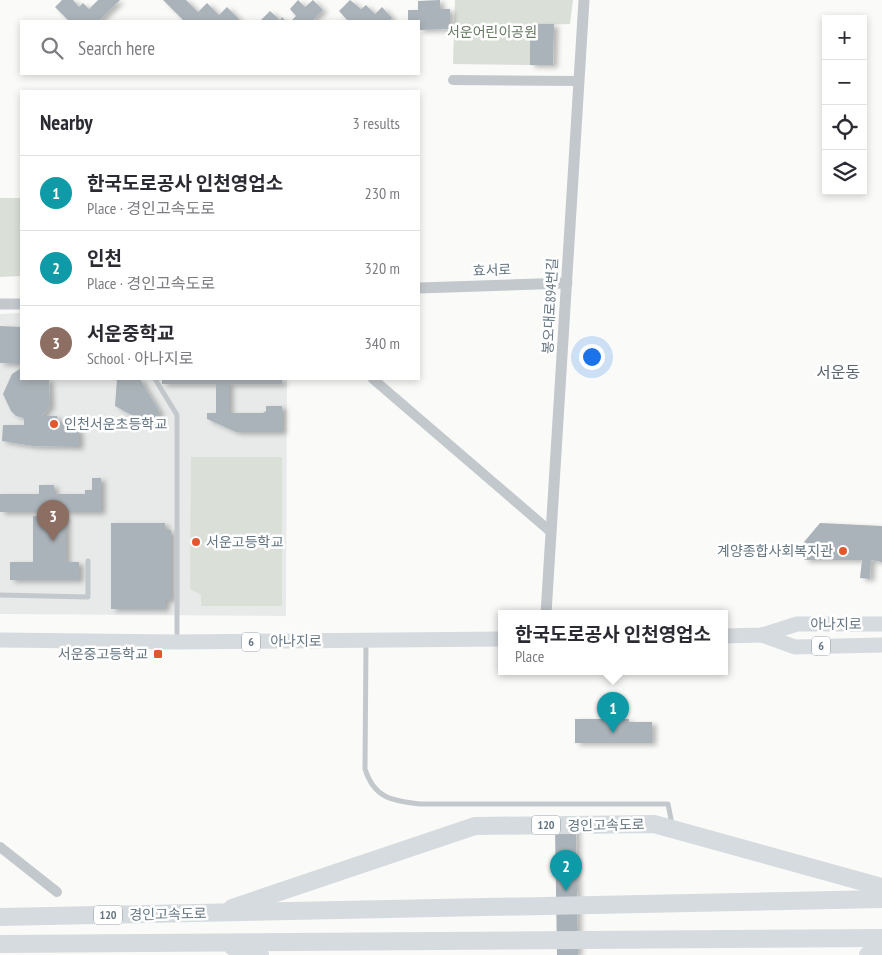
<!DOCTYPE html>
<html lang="en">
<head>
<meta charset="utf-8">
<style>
  :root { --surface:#fff; --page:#f2f2f3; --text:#2b2b33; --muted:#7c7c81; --line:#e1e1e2; --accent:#d93025 }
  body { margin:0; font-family:"PT Sans Narrow","Noto Sans KR",sans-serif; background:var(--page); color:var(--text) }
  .controls { position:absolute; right:15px; top:15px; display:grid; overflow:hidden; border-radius:0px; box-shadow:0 2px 8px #0003 }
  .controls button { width:45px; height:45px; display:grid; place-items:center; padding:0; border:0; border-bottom:1px solid var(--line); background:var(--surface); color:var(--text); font:25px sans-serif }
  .you { position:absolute; left:591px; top:356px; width:18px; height:18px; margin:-12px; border:4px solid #fff; border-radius:50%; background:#1a73e8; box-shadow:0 0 0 8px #1a73e833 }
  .badge { display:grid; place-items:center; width:32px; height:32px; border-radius:50%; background:var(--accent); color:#fff; font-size:16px; font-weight:700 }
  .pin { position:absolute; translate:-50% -41px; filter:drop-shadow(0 1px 2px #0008) }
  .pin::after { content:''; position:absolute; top:26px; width:18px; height:15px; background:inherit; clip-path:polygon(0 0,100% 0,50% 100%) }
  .popup { position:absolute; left:498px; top:610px; width:230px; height:65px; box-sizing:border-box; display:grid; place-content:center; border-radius:0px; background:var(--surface); filter:drop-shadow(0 1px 4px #0005); font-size:16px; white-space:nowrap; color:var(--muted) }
  .popup b { font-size:19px; color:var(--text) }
  .popup::after { content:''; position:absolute; left:50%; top:100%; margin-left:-10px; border:10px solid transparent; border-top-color:var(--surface) }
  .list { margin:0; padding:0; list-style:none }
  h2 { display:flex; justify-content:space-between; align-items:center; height:65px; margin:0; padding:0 20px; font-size:21px }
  h2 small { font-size:16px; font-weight:400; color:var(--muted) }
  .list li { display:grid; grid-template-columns:32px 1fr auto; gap:15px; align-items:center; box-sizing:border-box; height:75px; padding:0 20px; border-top:1px solid var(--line) }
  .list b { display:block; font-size:19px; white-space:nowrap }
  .list p { margin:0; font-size:16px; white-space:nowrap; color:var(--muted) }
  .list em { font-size:16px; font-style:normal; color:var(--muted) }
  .icon { flex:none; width:28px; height:28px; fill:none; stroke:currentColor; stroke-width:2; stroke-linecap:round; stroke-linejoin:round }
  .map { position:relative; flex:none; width:882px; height:955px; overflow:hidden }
  .search { position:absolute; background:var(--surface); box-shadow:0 2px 8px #0003; left:20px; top:20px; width:400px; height:55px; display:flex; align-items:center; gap:12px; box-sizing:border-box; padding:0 18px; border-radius:0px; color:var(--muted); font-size:19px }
  .panel { position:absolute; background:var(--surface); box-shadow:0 2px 8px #0003; left:20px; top:90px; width:400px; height:290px; border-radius:0px }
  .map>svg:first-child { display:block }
  .built { fill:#e8e9e9 }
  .green { fill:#dadfd7 }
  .building { fill:#aab3b9; filter:url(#shadow) }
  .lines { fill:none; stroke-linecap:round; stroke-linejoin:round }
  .service { stroke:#c3c8cc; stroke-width:5 }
  .minor { stroke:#c3c8cc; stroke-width:10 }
  .tertiary { stroke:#c3c8cc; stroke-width:11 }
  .primary { stroke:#d6dbdf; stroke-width:15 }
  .motorway { stroke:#d6dbdf; stroke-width:18 }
  .poi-dot { fill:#e4572e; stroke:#fff; stroke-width:2 }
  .labels { text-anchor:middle; stroke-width:5; stroke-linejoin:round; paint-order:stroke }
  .shield { fill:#fff; stroke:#939fa8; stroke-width:1 }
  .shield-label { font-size:12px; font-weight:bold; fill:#657683 }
  .park-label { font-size:14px; fill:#687a64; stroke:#fff }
  .street-label { font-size:14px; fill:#657683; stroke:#fff }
  .poi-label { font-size:14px; fill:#657683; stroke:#fff; text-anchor:start }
  .quarter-label { font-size:16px; fill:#57646e; stroke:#fff }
</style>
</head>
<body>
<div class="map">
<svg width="882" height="955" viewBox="0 0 882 955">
  <defs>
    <filter id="shadow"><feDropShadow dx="4.5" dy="2.5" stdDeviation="2.5" flood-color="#0004"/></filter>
  </defs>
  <rect width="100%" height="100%" fill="#fafaf8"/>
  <!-- built -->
  <path class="built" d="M21 313V379H287L286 616 0 614V314Z"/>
  <!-- green -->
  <g class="green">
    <path d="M455 0H573L570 24 530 25V65L453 64Z"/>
    <path d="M0 198H21V276L0 277Z"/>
    <path d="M191 457H282V606H201V595L190 589Z"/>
  </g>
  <!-- building -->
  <g class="building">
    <path d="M62 0H73L79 7 83 3 89 9 98 0H120L99 21H69L55 7Z"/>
    <path d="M163 0H186L198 12 207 3 219 15 227 7 239 19 237 21H184Z"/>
    <path d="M298 0 305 7 313 0 323 10 312 21H291L296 16 290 9Z"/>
    <path d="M350 0 361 9 366 5 375 14 382 7 392 18 389 21H348L339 11Z"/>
    <path d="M440 0V9H450V29L419 30V21H408V10H418V1Z"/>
    <path d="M270 11 280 20 282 17 286 21H260Z"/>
    <path d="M530 24H554L553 65H530Z"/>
    <path d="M0 326 21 327V364L0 363Z"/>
    <path d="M21 368V379H49L50 406 42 416H57V420L74 426 79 431V447L33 446 2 441 3 425H24V418L16 416 11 411 3 394 12 374Z"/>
    <path d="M117 379H140L160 413 148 424 115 406Z"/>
    <path d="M162 379H282V384H229V413H263L266 411V406H282V432H236L207 419V413H216V384H162Z"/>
    <path d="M92 478H101V512H54V516H66V562H79V580H10V562H33V516H46V512H0V494H39V485H54V494H85V490H92Z"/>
    <path d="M111 523H165V530H171V600H165V609H111Z"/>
    <path d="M820 523 882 526V562L871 560 870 579 860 578 862 560H804V542Z"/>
    <path d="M575 719H629V722H652V743H575Z"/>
    <path d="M576 826 578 955H557L555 827Z"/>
  </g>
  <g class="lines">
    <!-- service -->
    <g class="service">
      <path d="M155 379 177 415V639"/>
      <path d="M0 595 88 597V561"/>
      <path d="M366 643 365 769C374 798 392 801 420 804H668L672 824"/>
    </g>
    <!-- minor -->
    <g class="minor">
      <path d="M453 80 579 81"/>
      <path d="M373 379 551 532"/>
      <path d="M0 847 57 892"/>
    </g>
    <!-- tertiary -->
    <g class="tertiary">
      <path d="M419 288 567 283"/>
      <path d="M0 304H21"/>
      <path d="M546 614 584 0"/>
    </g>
    <!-- primary -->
    <g class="primary">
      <path d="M762 635 795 647 882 645"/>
      <path d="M724 636 762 635 797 624H882"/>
      <path d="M0 640 177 642 502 639"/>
    </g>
    <!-- motorway -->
    <g class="motorway">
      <path d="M232 908 475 826 654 824 882 887"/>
      <path d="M0 917 882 899"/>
      <path d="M0 944 882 938"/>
      <path d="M233 947 260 955"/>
      <path d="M868 955 882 951"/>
    </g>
  </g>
  <!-- markers -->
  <g class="poi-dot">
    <circle cx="54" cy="424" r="5"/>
    <circle cx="196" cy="542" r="5"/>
    <circle cx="843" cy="551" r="5"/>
    <rect x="153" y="649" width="10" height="10" rx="2.5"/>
  </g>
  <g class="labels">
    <!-- shield labels -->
    <g class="shield">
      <rect x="242" y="632.5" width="18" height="19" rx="4"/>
      <rect x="812" y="636.5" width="18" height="19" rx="4"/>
      <rect x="532" y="815.5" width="28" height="19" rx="4"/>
      <rect x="94" y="905.5" width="28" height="19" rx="4"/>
    </g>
    <g class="shield-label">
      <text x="251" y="646">6</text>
      <text x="821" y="650">6</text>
      <text x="546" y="829">120</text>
      <text x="108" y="919">120</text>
    </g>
    <!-- park labels -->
    <g class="park-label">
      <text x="492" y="37">서운어린이공원</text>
    </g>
    <!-- street labels -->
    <g class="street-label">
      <text transform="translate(492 270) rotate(-2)" y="5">효서로</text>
      <text transform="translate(550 306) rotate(-87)" y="5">봉오대로894번길</text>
      <text x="836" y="629">아나지로</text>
      <text x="296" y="646">아나지로</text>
      <text transform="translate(606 825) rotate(-1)" y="5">경인고속도로</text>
      <text transform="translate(168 914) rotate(-1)" y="5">경인고속도로</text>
    </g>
    <!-- poi labels -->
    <g class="poi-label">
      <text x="64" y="429">인천서운초등학교</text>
      <text x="206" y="547">서운고등학교</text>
      <text x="833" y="556" text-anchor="end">계양종합사회복지관</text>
      <text x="148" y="659" text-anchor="end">서운중고등학교</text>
    </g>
    <!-- quarter labels -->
    <g class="quarter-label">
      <text x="838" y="378">서운동</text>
    </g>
  </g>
</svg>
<div class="controls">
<button>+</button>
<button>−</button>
<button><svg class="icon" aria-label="locate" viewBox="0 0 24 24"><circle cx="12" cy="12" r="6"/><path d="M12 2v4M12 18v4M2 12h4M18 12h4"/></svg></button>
<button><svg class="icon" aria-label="layers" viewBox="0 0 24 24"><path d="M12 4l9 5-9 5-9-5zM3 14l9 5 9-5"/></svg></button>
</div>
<div class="you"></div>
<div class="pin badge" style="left:613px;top:733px;background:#0f9aa8">1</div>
<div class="popup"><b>한국도로공사 인천영업소</b>Place</div>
<div class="pin badge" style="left:566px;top:891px;background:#0f9aa8">2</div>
<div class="pin badge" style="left:53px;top:541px;background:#8d6e63">3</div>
<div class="search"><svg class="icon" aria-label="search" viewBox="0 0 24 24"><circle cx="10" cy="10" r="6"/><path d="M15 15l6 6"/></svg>Search here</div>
<section class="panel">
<h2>Nearby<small>3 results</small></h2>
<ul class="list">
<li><span class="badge" style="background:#0f9aa8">1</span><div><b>한국도로공사 인천영업소</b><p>Place · 경인고속도로</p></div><em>230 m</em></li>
<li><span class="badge" style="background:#0f9aa8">2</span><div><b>인천</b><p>Place · 경인고속도로</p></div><em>320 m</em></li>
<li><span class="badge" style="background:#8d6e63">3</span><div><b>서운중학교</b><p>School · 아나지로</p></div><em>340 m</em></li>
</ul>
</section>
</div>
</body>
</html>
